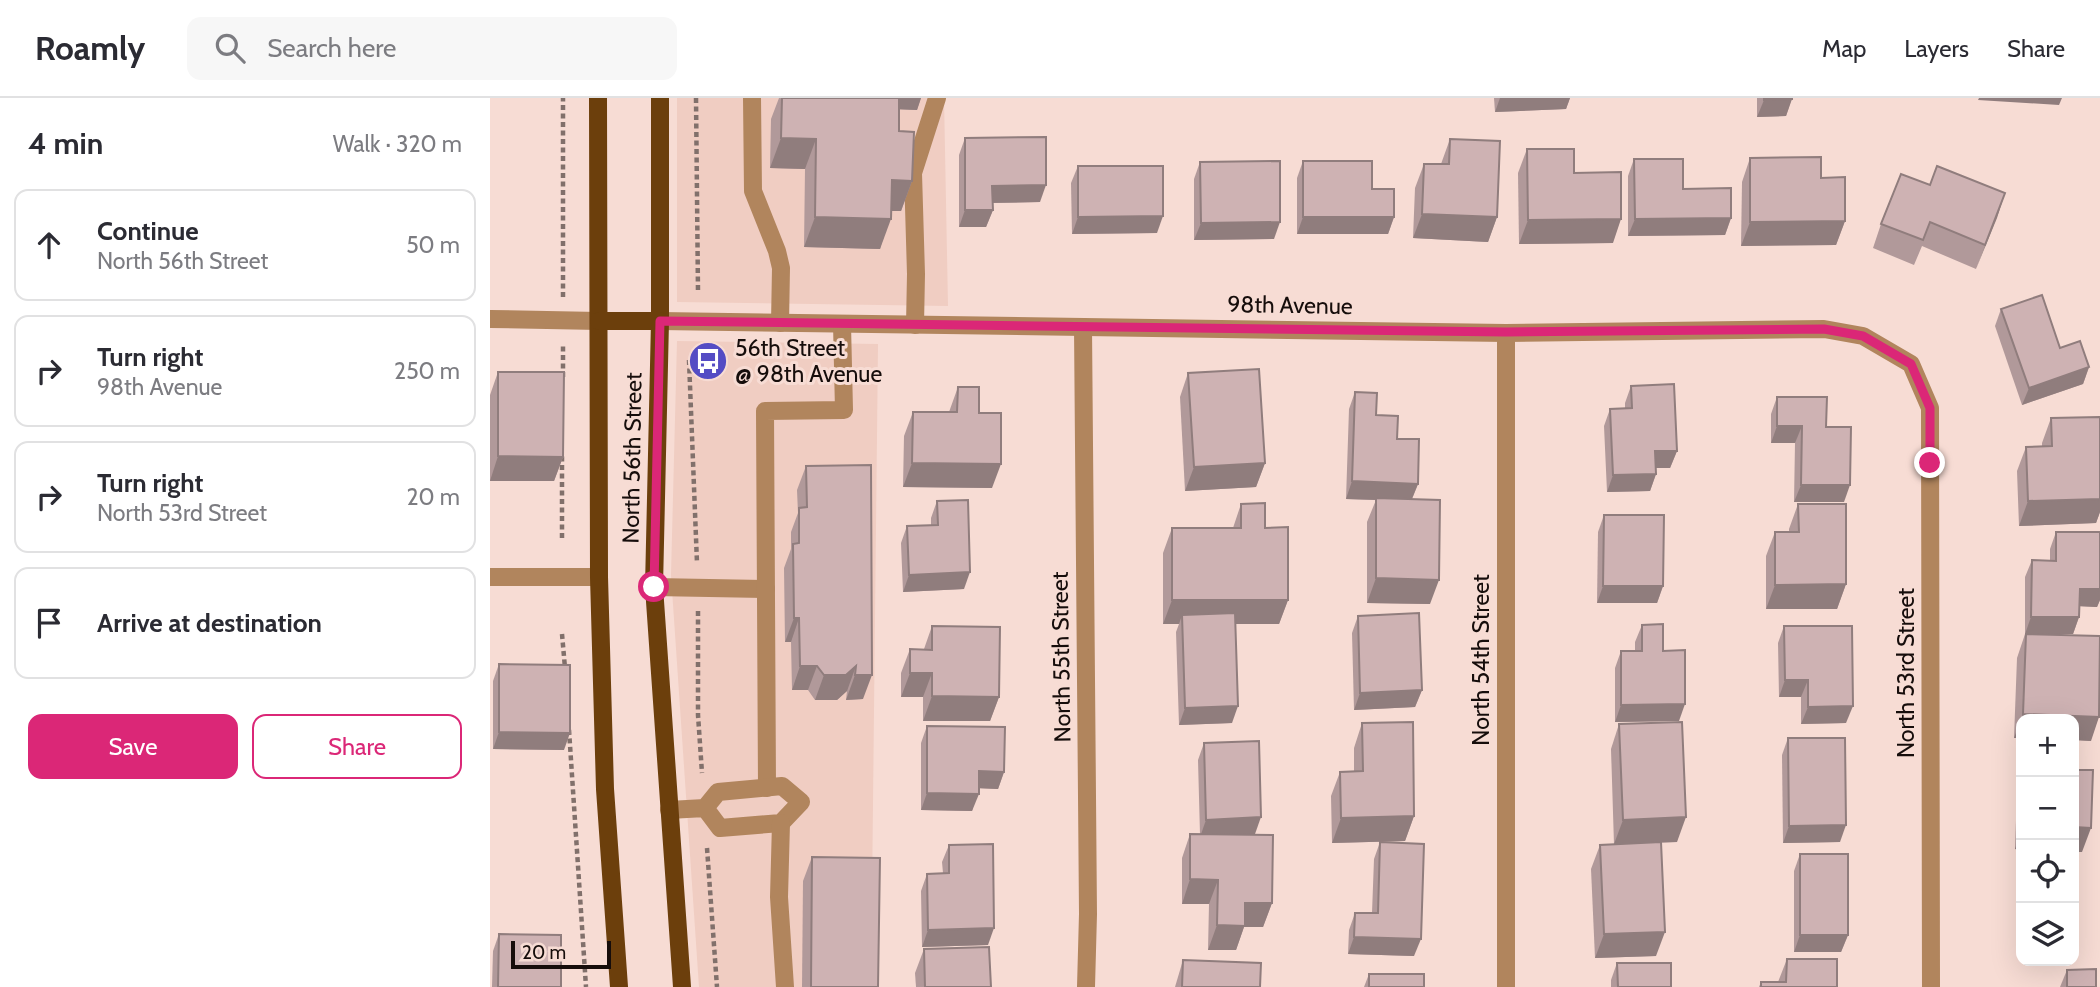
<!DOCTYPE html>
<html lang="en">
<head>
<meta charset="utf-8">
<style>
  :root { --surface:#fff; --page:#f7f7f7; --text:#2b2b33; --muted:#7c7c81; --line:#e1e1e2; --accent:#db2777 }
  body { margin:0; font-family:Cabin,sans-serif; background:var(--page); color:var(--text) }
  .controls { position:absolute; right:21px; bottom:21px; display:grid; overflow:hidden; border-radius:14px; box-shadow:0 7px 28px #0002 }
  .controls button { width:63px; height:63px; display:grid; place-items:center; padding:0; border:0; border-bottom:2px solid var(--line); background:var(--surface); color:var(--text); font:35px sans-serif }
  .scale { position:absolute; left:21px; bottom:18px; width:100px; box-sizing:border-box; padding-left:7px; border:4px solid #160d0b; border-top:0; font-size:19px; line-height:24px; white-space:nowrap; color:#160d0b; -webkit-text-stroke:5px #f7dcd4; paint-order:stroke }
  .stop { position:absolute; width:21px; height:21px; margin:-16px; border:5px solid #db2777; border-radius:50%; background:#fff }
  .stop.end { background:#db2777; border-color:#fff; box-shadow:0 2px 7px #0008 }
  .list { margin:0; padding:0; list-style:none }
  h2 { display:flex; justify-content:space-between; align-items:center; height:91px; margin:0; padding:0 28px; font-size:30px }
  h2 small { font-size:23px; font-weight:400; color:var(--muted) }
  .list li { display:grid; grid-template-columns:46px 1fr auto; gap:21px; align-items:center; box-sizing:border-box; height:112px; margin:0 14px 14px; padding:0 14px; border:2px solid var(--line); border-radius:14px }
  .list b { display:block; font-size:26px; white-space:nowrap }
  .list p { margin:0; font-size:23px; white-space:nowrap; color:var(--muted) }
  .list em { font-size:23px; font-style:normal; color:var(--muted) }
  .actions { display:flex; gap:14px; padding:21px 28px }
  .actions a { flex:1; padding:16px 0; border:2px solid var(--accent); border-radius:14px; text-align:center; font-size:24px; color:var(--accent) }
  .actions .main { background:var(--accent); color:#fff }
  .icon { flex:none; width:38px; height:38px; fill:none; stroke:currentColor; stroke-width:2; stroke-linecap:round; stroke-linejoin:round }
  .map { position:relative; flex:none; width:1610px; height:889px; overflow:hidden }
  header { display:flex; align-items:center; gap:42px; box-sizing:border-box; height:98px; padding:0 35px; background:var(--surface); border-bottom:2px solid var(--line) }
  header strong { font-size:33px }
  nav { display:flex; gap:38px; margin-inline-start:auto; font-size:24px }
  .search { width:490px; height:63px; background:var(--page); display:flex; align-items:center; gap:18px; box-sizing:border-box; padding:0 24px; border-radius:14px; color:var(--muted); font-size:26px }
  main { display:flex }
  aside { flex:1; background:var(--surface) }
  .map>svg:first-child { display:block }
  .built { fill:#f0cdc2 }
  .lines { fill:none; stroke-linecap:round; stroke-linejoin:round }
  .path { stroke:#81706b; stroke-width:4.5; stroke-dasharray:5 3.5; stroke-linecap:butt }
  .minor { stroke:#b1855d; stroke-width:18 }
  .major { stroke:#6c3f0c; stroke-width:18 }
  .wall { fill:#b1999a }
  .shaded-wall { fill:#907d7d }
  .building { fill:#ceb2b3; stroke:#907d7d; stroke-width:2 }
  .route { stroke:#db2777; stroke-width:9 }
  .labels { text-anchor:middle; stroke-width:6; stroke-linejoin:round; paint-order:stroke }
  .street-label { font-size:23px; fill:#160d0b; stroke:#f7dcd4 }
  .poi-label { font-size:23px; fill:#160d0b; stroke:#f7dcd4; text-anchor:start }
</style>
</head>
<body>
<header>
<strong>Roamly</strong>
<div class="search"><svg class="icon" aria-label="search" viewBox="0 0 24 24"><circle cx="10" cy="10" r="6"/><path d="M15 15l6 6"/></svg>Search here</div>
<nav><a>Map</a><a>Layers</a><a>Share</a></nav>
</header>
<main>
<aside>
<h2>4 min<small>Walk · 320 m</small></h2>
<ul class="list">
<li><svg class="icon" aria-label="ahead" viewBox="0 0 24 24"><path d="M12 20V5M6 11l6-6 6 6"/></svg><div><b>Continue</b><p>North 56th Street</p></div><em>50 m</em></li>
<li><svg class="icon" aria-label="right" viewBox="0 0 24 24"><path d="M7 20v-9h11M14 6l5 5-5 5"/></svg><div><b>Turn right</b><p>98th Avenue</p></div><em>250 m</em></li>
<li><svg class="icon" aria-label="right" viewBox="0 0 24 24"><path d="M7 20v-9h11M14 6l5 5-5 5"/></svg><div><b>Turn right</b><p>North 53rd Street</p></div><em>20 m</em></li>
<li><svg class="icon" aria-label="arrive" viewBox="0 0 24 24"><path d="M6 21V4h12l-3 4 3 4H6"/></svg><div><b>Arrive at destination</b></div></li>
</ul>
<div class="actions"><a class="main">Save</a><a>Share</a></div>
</aside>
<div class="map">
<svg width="1610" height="889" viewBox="0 0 1610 889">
  <rect width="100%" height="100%" fill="#f7dcd4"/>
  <!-- built -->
  <g class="built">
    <path d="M187 0H454L458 208 187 204Z"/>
    <path d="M187 243 388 246 381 889H209L181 477Z"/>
  </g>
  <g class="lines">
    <!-- path -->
    <g class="path">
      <path d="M206 0 208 194"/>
      <path d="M73 199V0"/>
      <path d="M199 262 207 465"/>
      <path d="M73 279V246"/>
      <path d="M72 440V358"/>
      <path d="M208 513V617L212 675"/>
      <path d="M72 536 75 570"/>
      <path d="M79 632 96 889"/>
      <path d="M217 750 227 889"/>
    </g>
    <!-- minor -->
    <g class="minor">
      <path d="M262 0 263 93 287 153 291 170 290 225"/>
      <path d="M0 221 109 223"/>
      <path d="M170 223 1016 235 1334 231 1373 238 1421 266 1440 310 1441 889"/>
      <path d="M425 227 426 176 423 75 447 0"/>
      <path d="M593 229 598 816 596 889"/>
      <path d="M1016 235V889"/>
      <path d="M0 479H109"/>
      <path d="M164 489 276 491"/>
      <path d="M277 690 275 313 354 312 352 226"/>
      <path d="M179 712 215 710 228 694 292 688 311 704 291 725 230 730 215 710"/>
      <path d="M291 725 289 799 295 889"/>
    </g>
    <!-- major -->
    <g class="major">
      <path d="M108 0 109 479 115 691 129 889"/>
      <path d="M170 0V223L164 489 192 889"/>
      <path d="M109 223H170"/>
    </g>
  </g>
  <!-- wall -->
  <g class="wall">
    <path d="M289 0H431L427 12 409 11V33L422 83 411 113H401L390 151 314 149 315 71 280 70 281 21Z"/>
    <path d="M1004 0H1080L1076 11 1005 14Z"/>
    <path d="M1267 0H1302L1296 18 1267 19Z"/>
    <path d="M475 40 550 104 502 105 503 112 496 129H469V57Z"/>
    <path d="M960 41 1007 119 998 144 923 140 925 90 934 66H951Z"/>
    <path d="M1037 51 1123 145 1029 146 1028 75Z"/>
    <path d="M1260 60 1331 80 1355 123 1346 147 1251 148 1252 84Z"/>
    <path d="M1144 61 1241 120 1235 137 1138 138V78Z"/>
    <path d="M813 63 882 91 904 119 898 136H807V80Z"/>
    <path d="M710 64 784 141 704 142V81Z"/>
    <path d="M588 68 667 135 582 136 581 85Z"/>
    <path d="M1440 87 1515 95 1486 171 1432 148 1424 167 1383 150 1391 126Z"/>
    <path d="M1511 211 1599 269 1593 286 1532 307 1505 228Z"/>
    <path d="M8 274 73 359 64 383H0V297Z"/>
    <path d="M698 275 775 365 766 389 695 393 690 299Z"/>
    <path d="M1141 288 1187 353 1180 370H1166V376L1160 393 1117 394 1114 328 1120 311 1135 310V305Z"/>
    <path d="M468 289 489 315 502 390 413 389 414 338 423 314H459Z"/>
    <path d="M865 294 907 341 928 386 922 401 940 506 877 505V424L886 402 856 401 859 311Z"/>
    <path d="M1287 299 1336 329 1354 404H1304L1305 345H1281V316Z"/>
    <path d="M1610 319V414L1606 425 1529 428 1527 373 1536 349 1552 348V345L1561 320Z"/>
    <path d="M316 368 373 601 356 602 357 593 347 602H325L318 592H302L301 544H295L294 470 301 451V434L308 415 307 392Z"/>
    <path d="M447 403 474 491 413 494 411 445 417 428 441 427V420Z"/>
    <path d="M751 406 775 430 798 502 789 526H745L742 625 689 627 686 534 689 526H673V455L682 430H743Z"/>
    <path d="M1308 406 1356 486 1347 511H1276V458L1285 434H1299V431Z"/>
    <path d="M1114 417 1173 488 1167 505H1107L1108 434Z"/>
    <path d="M1566 434H1610V502L1607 509 1590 508 1589 519 1583 536H1561L1601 643 1584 642V621L1524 640 1527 560 1535 536V479L1542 462H1560V451Z"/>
    <path d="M868 518 932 592 925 609 864 612 862 535Z"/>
    <path d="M1152 527 1173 553 1189 623 1125 624V570L1131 553H1145V544Z"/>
    <path d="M442 528 509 599 500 623H433V599H411V575L420 551H434Z"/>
    <path d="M1294 528 1356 625 1311 626V599H1289L1288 545Z"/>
    <path d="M9 566 74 652 3 651V583Z"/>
    <path d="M872 625 924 718 915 743 842 745 841 698 850 674 864 673V650Z"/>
    <path d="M1129 626 1187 744 1124 746 1121 651Z"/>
    <path d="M437 628 514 674 508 691 489 690 482 713 431 712V645Z"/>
    <path d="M1298 640 1350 744 1293 745 1292 657Z"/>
    <path d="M714 645 765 736 782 805 773 829H754L746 852H718L719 806H692V760L700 736H710L708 662Z"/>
    <path d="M1531 657V752L1525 751 1528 665Z"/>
    <path d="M890 744 924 858 858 856 859 832 865 815H882L884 761Z"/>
    <path d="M459 747 498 847 432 849 431 793 437 776 453 775 452 764Z"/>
    <path d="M1110 747 1166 858 1105 860 1101 771Z"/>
    <path d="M1310 756 1358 837 1351 854H1304V773Z"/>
    <path d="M322 759 388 889H312L313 783Z"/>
    <path d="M1531 769V858H1527L1528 777Z"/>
    <path d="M9 836 71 889H2L3 853Z"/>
    <path d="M434 851 501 889H426L425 875Z"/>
    <path d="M1297 861 1347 889H1269L1271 884H1288Z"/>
    <path d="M693 862 770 889H685Z"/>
    <path d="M1127 865 1181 889H1121V882Z"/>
    <path d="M1577 872 1606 889H1570Z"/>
    <path d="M879 876 934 889H874Z"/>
  </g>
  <!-- shaded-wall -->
  <g class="shaded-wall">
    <path d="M403 0H431L427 12 399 11Z"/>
    <path d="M1010 0H1080L1076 11 1005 14Z"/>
    <path d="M1489 0H1572L1569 7 1488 2Z"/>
    <path d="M1302 1 1296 18 1267 19 1274 2Z"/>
    <path d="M291 40 326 41 315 71 280 70Z"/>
    <path d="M402 82 422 83 411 113H391Z"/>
    <path d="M556 87 550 104 496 105 502 88Z"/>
    <path d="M1515 95 1507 120 1486 171 1495 147Z"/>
    <path d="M475 112H503L496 129H469Z"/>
    <path d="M932 116 1007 119 998 144 923 140Z"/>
    <path d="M673 118 667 135 582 136 588 119Z"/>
    <path d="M325 119 401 121 390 151 314 149Z"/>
    <path d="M813 119H904L898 136H807Z"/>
    <path d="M1241 120 1235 137 1138 138 1145 121Z"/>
    <path d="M1131 121 1123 145 1029 146 1038 122Z"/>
    <path d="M1355 123 1346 147 1251 148 1260 124Z"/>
    <path d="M790 124 784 141 704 142 711 125Z"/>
    <path d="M1599 269 1593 286 1532 307 1539 290Z"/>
    <path d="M1287 328H1312L1305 345H1281Z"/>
    <path d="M1165 353H1187L1180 370H1159Z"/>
    <path d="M8 358 73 359 64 383H0Z"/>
    <path d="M422 365 511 366 502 390 413 389Z"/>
    <path d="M775 365 766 389 695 393 704 369Z"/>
    <path d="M1166 376 1160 393 1117 394 1123 377Z"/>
    <path d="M862 383 928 386 921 403 856 401Z"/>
    <path d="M1311 387H1360L1354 404H1304Z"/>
    <path d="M1610 401V414L1606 425 1529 428 1538 403Z"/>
    <path d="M480 474 474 491 413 494 419 477Z"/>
    <path d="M886 480 949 482 940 506 877 505Z"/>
    <path d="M1356 486 1347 511H1276L1285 487Z"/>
    <path d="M1113 488H1173L1167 505H1107Z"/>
    <path d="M1590 491H1610V502L1607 509 1584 508Z"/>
    <path d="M682 502H798L789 526H693L692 517 689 526H673Z"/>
    <path d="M1541 519H1589L1583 536H1535Z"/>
    <path d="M304 520H309L301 544H295Z"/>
    <path d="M310 568H327L318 592H302Z"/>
    <path d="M366 568 357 593 347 602H325L334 577Z"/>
    <path d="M420 575H442L433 599H411Z"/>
    <path d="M365 577H382L373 601 356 602Z"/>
    <path d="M1295 582H1318L1311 599H1289Z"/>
    <path d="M932 592 925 609 864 612 870 595Z"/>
    <path d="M442 598 509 599 500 623H433Z"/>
    <path d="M1195 606 1189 623 1125 624 1131 607Z"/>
    <path d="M748 608 742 625 689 627 695 610Z"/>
    <path d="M1363 608 1356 625 1311 626 1318 609Z"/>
    <path d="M1533 616 1609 619 1601 643 1584 642V621H1531V640H1524Z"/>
    <path d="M9 634 80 635 74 652 3 651Z"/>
    <path d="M489 673 514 674 508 691 483 690Z"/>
    <path d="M437 695 489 696 482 713 431 712Z"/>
    <path d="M924 718 915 743 842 745 851 720Z"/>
    <path d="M771 719 765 736 710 739 716 722Z"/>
    <path d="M1196 719 1187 744 1124 746 1133 722Z"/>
    <path d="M1356 727 1350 744 1293 745 1299 728Z"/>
    <path d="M1584 729 1601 730 1592 754H1584Z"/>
    <path d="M1531 734V752L1525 751Z"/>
    <path d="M700 781 728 782 719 806H692Z"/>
    <path d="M755 805H782L773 829H754L746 852H718L727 827Z"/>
    <path d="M504 830 498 847 432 849 438 832Z"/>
    <path d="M1175 834 1166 858 1105 860 1114 836Z"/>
    <path d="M1310 837H1358L1351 854H1304Z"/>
    <path d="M864 839 931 841 924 858 858 856Z"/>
    <path d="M1531 847V858H1527Z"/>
  </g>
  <!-- building -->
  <g class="building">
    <path d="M292 0H409V33L424 34 422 83 402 82 401 121 325 119 326 41 291 40Z"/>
    <path d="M1274 0H1302V1L1274 2Z"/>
    <path d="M556 39V87L502 88 503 112H475V40Z"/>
    <path d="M960 41 1010 43 1007 119 932 116 934 66H959Z"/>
    <path d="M1037 51H1084V75L1131 74V121L1038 122Z"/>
    <path d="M1331 59V80L1355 79V123L1260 124V60Z"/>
    <path d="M1144 61H1193V91L1241 90V120L1145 121Z"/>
    <path d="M790 63V124L711 125 710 64Z"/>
    <path d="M813 63H882V91H904V119H813Z"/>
    <path d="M588 68H673V118L588 119Z"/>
    <path d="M1447 68 1515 95 1495 147 1440 124 1433 142 1391 126 1411 76 1440 87Z"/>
    <path d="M1552 197 1570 250 1590 243 1599 269 1539 290 1511 211Z"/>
    <path d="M769 271 775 365 704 369 698 275Z"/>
    <path d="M8 274H74L73 359 8 358Z"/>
    <path d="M1184 286 1187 353H1165L1166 376 1123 377 1120 311 1142 310 1141 288Z"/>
    <path d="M468 289H489V315H511V366L422 365 423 314H467Z"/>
    <path d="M865 294 887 295 886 317 908 318 907 341H929L928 386 862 383Z"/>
    <path d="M1287 299H1337L1336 329H1361L1360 387H1311L1312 328H1287Z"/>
    <path d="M1610 319V401L1538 403 1536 349 1562 348 1561 320Z"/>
    <path d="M381 367 382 577H365L366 568 356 577H334L327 568H310L309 520H304L303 446 309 445V410L317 409 316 368Z"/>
    <path d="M886 400 950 402 949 482 886 480Z"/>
    <path d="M478 402 480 474 419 477 417 428 448 427 447 403Z"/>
    <path d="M775 405V430L798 429V502H682V430H751V406Z"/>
    <path d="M1308 406H1356V486L1285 487V434H1309Z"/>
    <path d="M1114 417H1174L1173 488H1113Z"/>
    <path d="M1566 434H1610V491H1590L1589 519H1541L1542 462 1566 463Z"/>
    <path d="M745 515 748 608 695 610 692 517Z"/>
    <path d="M929 515 932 592 870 595 868 518Z"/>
    <path d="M1173 526V553L1195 552V606L1131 607V553H1152V527Z"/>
    <path d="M442 528 510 529 509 599 442 598V575H420V551L442 552Z"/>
    <path d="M1294 528H1362L1363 608 1318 609V582H1295Z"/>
    <path d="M1536 536 1610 538 1609 619 1533 616Z"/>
    <path d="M9 566 80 567V635L9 634Z"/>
    <path d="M923 624 924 718 851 720 850 674 873 673 872 625Z"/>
    <path d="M1192 624 1196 719 1133 722 1129 626Z"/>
    <path d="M437 628 515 629 514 674 489 673V696L437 695Z"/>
    <path d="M1298 640H1355L1356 727 1299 728Z"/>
    <path d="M769 643 771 719 716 722 714 645Z"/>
    <path d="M1584 672H1603L1601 730 1584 729Z"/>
    <path d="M700 736 783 737 782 805H755V828L727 827 728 782 700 781Z"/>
    <path d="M890 744 934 746 931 841 864 839 865 815H888Z"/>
    <path d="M1171 744 1175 834 1114 836 1110 747Z"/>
    <path d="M503 746 504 830 438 832 437 776 459 775V747Z"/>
    <rect x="1310" y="756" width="48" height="81"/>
    <path d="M322 759 390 760 388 889H321Z"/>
    <path d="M9 836 71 837V889H8Z"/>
    <path d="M499 849 501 889H435L434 851Z"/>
    <path d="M1297 861H1347V889H1271V884H1296Z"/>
    <path d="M693 862 771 865 770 889H692Z"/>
    <path d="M1127 865H1181V889H1128Z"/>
    <path d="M1606 871V889H1577V872Z"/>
    <rect x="879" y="876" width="55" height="13"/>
  </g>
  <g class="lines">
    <!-- route -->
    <path class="route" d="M164 489 170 223 1016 234 1334 231 1373 238 1421 266 1440 310V365"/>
  </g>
  <!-- icons -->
  <defs>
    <g id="bus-disc" transform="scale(2.0125)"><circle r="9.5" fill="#544cc4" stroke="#f7dcd4"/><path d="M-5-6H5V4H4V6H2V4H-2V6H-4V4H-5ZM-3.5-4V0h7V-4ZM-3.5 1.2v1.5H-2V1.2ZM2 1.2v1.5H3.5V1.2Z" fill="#fff"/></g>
  </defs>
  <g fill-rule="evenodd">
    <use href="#bus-disc" x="218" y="263"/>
  </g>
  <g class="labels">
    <!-- street labels -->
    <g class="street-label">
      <text transform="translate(800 207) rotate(1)" y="8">98th Avenue</text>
      <text transform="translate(142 360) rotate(-89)" y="8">North 56th Street</text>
      <text transform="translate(571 559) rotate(-91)" y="8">North 55th Street</text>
      <text transform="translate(991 562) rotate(-90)" y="8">North 54th Street</text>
      <text transform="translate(1416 575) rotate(-90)" y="8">North 53rd Street</text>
    </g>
    <!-- poi labels -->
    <g class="poi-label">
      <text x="245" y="258">56th Street<tspan x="245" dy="26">@ 98th Avenue</tspan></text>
    </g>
  </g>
</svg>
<div class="controls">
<button>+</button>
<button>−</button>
<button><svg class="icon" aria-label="locate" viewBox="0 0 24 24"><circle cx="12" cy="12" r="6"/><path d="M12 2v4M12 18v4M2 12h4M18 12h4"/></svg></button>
<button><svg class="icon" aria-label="layers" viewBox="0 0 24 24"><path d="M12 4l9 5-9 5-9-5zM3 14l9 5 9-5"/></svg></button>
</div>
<div class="scale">20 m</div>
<div class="stop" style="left:164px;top:489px"></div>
<div class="stop end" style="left:1440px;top:365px"></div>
</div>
</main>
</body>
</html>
